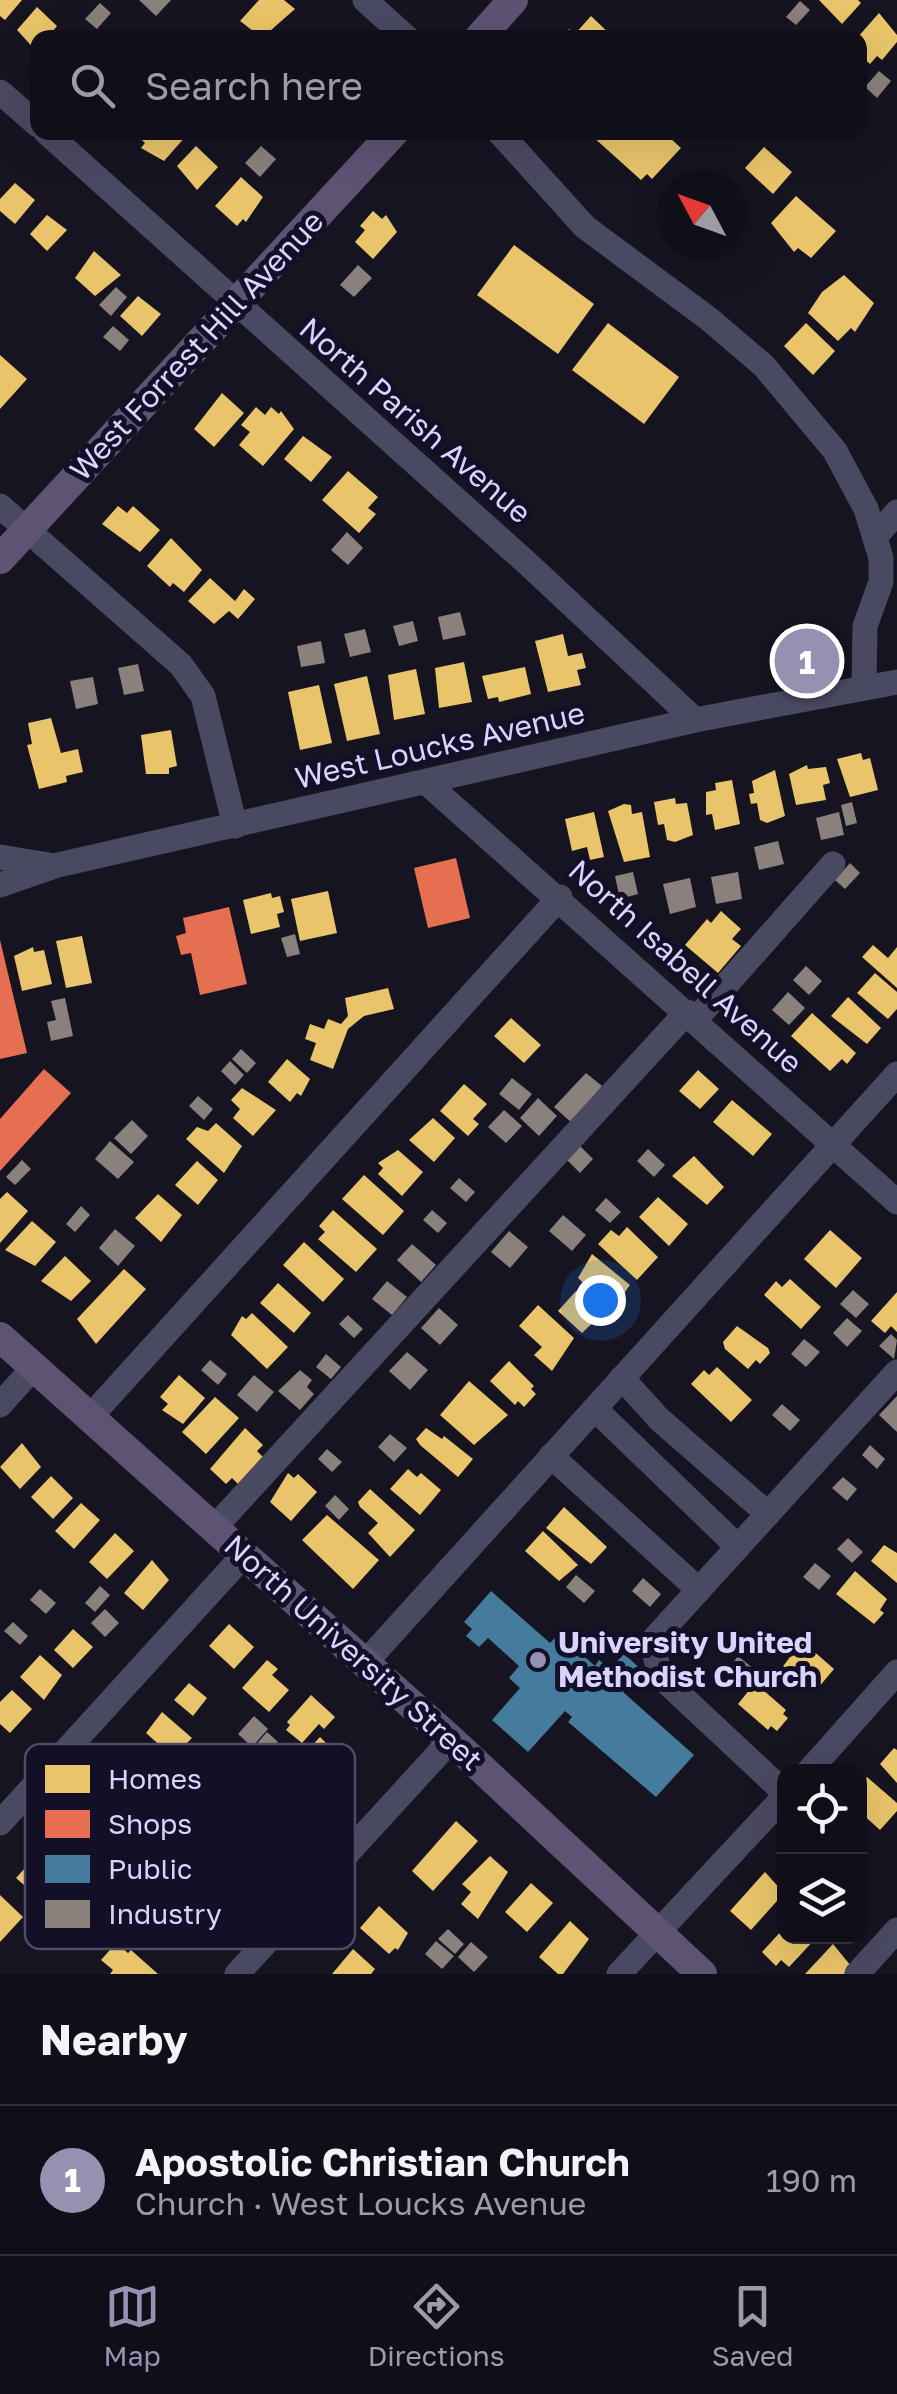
<!DOCTYPE html>
<html lang="en">
<head>
<meta charset="utf-8">
<style>
  :root { --surface:#100f19; --page:#1e1d26; --text:#f1f3f6; --muted:#9c9ca2; --line:#302f38; --accent:#9591b1 }
  body { margin:0; font-family:"Golos Text",sans-serif; background:var(--page); color:var(--text) }
  .controls { position:absolute; right:30px; bottom:30px; display:grid; overflow:hidden; border-radius:20px; box-shadow:0 10px 40px #0002 }
  .controls button { width:90px; height:90px; display:grid; place-items:center; padding:0; border:0; border-bottom:2px solid var(--line); background:var(--surface); color:var(--text); font:50px sans-serif }
  .compass { position:absolute; left:657px; top:170px; width:90px; height:90px; border-radius:50%; background:var(--surface); box-shadow:0 10px 40px #0002; rotate:311deg }
  .you { position:absolute; left:600px; top:1300px; width:35px; height:35px; margin:-25px; border:8px solid #fff; border-radius:50%; background:#1a73e8; box-shadow:0 0 0 15px #1a73e833 }
  .badge { display:grid; place-items:center; width:65px; height:65px; border-radius:50%; background:var(--accent); color:#fff; font-size:32px; font-weight:700 }
  .pin { position:absolute; translate:-50% -50%; border:5px solid #fff; box-shadow:0 2px 10px #0006 }
  .list { margin:0; padding:0; list-style:none }
  h2 { display:flex; justify-content:space-between; align-items:center; height:130px; margin:0; padding:0 40px; font-size:42px }
  h2 small { font-size:32px; font-weight:400; color:var(--muted) }
  .list li { display:grid; grid-template-columns:65px 1fr auto; gap:30px; align-items:center; box-sizing:border-box; height:150px; padding:0 40px; border-top:2px solid var(--line) }
  .list b { display:block; font-size:38px; white-space:nowrap }
  .list p { margin:0; font-size:32px; white-space:nowrap; color:var(--muted) }
  .list em { font-size:32px; font-style:normal; color:var(--muted) }
  .icon { flex:none; width:55px; height:55px; fill:none; stroke:currentColor; stroke-width:2; stroke-linecap:round; stroke-linejoin:round }
  .map { position:relative; flex:none; width:897px; height:1974px; overflow:hidden }
  .search { position:absolute; background:var(--surface); box-shadow:0 10px 40px #0002; left:30px; right:30px; top:30px; height:110px; display:flex; align-items:center; gap:25px; box-sizing:border-box; padding:0 35px; border-radius:20px; color:var(--muted); font-size:38px }
  .sheet { height:280px; background:var(--surface) }
  nav { display:flex; justify-content:space-around; align-items:center; box-sizing:border-box; height:140px; border-top:2px solid var(--line); background:var(--surface); font-size:28px; color:var(--muted) }
  nav a { display:grid; justify-items:center; gap:5px }
  nav .on { color:var(--accent) }
  .map>svg:first-child { display:block }
  .homes { fill:#e9c46a }
  .shops { fill:#e76f51 }
  .public { fill:#457b9d }
  .industry { fill:#8a817c }
  .lines { fill:none; stroke-linecap:round; stroke-linejoin:round }
  .minor { stroke:#4a4962; stroke-width:25 }
  .major { stroke:#5e5373; stroke-width:30 }
  .poi-dot { fill:#9591b1; stroke:#130f26; stroke-width:4 }
  .labels { text-anchor:middle; stroke-width:10; stroke-linejoin:round; paint-order:stroke }
  .street-label { font-size:30px; fill:#d9d4ff; stroke:#130f26 }
  .poi-label { font-size:30px; font-weight:bold; fill:#d9d4ff; stroke:#130f26; text-anchor:start }
  .key { fill:#130f26; stroke:#4e4a67; stroke-width:2.5 }
  .key-label { font-size:28px; fill:#d9d4ff }
</style>
</head>
<body>
<div class="map">
<svg width="897" height="1974" viewBox="0 0 897 1974">
  <rect width="100%" height="100%" fill="#161421"/>
  <!-- homes -->
  <g class="homes">
    <path d="M0 0H22L5 20 0 16Z"/>
    <path d="M259 0H284L295 9 262 38 240 21Z"/>
    <path d="M819 0H858L861 3 842 24Z"/>
    <path d="M37 7 57 26 47 38H38V53L17 30Z"/>
    <path d="M879 13 897 35V42L882 60 877 56 870 64 860 55 857 38Z"/>
    <path d="M591 16 614 38H561L569 29 574 35Z"/>
    <path d="M141 132H181L186 136 164 161 141 148 145 143 138 136Z"/>
    <path d="M595 132H676L670 138 681 148 652 179 647 174 641 180 592 136Z"/>
    <path d="M196 146 218 167 197 190 177 166Z"/>
    <path d="M764 147 792 172 773 194 745 168Z"/>
    <path d="M241 177 263 197 246 222 243 219 237 226 215 206Z"/>
    <path d="M15 183 35 200 15 224 0 211V199Z"/>
    <path d="M796 196 836 231 811 258 798 248 794 252 771 223Z"/>
    <path d="M373 211 382 219 386 215 397 232 373 259 355 242 365 230 360 226Z"/>
    <path d="M47 215 67 230 47 251 30 234Z"/>
    <path d="M514 245 594 304 558 354 477 295Z"/>
    <path d="M94 251 121 275 95 296 75 278Z"/>
    <path d="M844 275 874 303 855 332 851 328 838 341 808 313 822 292Z"/>
    <path d="M138 296 161 314 142 336 120 316Z"/>
    <path d="M608 323 679 377 644 424 572 370Z"/>
    <path d="M806 323 835 351 813 375 784 346Z"/>
    <path d="M0 355 27 379 0 409Z"/>
    <path d="M222 393 244 413 214 447 194 429Z"/>
    <path d="M256 407 265 415 271 407 279 414 281 411 294 429 263 466 239 445 250 432 241 425Z"/>
    <path d="M303 436 332 457 311 482 284 459Z"/>
    <path d="M348 471 378 497 368 508 376 514 359 533 322 500Z"/>
    <path d="M118 506 127 513 133 506 160 530 140 552 102 524Z"/>
    <path d="M171 538 202 570 184 592 173 583 170 587 147 566Z"/>
    <path d="M210 578 235 601 244 589 255 599 238 619 229 611 214 624 188 601Z"/>
    <path d="M563 634 568 656 582 653 586 668 577 670 581 685 548 692 535 641Z"/>
    <path d="M464 662 472 702 439 708 435 668Z"/>
    <path d="M525 667 531 694 499 702 498 697 488 699 482 676Z"/>
    <path d="M416 669 425 714 394 720 388 675Z"/>
    <path d="M367 676 380 734 347 741 334 684Z"/>
    <path d="M319 685 332 743 300 750 288 692Z"/>
    <path d="M51 718 61 753 78 749 83 772 66 776 67 782 39 789 27 745 32 744 28 723Z"/>
    <path d="M171 730 177 766 169 768V774H146L141 735Z"/>
    <path d="M861 753 863 760 870 758 878 790 850 797 837 759Z"/>
    <path d="M807 765 808 769 826 767 830 783 823 785 826 800 796 805 789 774Z"/>
    <path d="M775 770 785 816 767 823 760 820 757 803 751 804 749 794 754 793 752 781Z"/>
    <path d="M732 780 740 824 715 830 712 814 706 815V792L716 790 715 783Z"/>
    <path d="M675 798 676 804 687 803 693 835 675 842 667 840 664 824 658 825 654 802Z"/>
    <path d="M624 804 631 805 632 814 642 812 650 857 624 862 608 811Z"/>
    <path d="M594 812 604 857 590 860 587 847 572 851 565 819Z"/>
    <path d="M328 891 337 933 300 941 291 899Z"/>
    <path d="M271 893 272 898 280 896 284 912 277 914 280 927 251 934 243 900Z"/>
    <path d="M721 911 741 929 732 939 741 946 718 973 685 945 707 919 711 923Z"/>
    <path d="M82 936 92 983 66 988 56 941Z"/>
    <path d="M873 945 888 958 897 947V988L862 957Z"/>
    <path d="M33 947 34 952 44 950 52 984 22 991 14 956Z"/>
    <path d="M875 973 897 992V1009L888 1019 857 993Z"/>
    <path d="M388 988 394 1009 364 1016 348 1029 333 1069 310 1060 316 1043 305 1039 310 1024 324 1029 328 1019 341 1024 348 1016 345 998Z"/>
    <path d="M848 997 881 1028 867 1044 831 1016Z"/>
    <path d="M812 1013 856 1053 847 1064 842 1059 830 1071 791 1036Z"/>
    <path d="M511 1018 541 1045 524 1063 494 1036Z"/>
    <path d="M287 1059 310 1079 301 1096 297 1093 290 1102 268 1082Z"/>
    <path d="M698 1070 719 1089 700 1109 679 1091Z"/>
    <path d="M464 1084 487 1104 473 1119 479 1124 468 1136 440 1111Z"/>
    <path d="M242 1088 276 1110 253 1136 233 1118 240 1109 231 1100Z"/>
    <path d="M732 1100 772 1134 753 1156 713 1122Z"/>
    <path d="M433 1118 455 1138 434 1162 409 1140Z"/>
    <path d="M216 1123 242 1146 224 1173 186 1139 197 1127 208 1131Z"/>
    <path d="M398 1150 423 1172 402 1196 378 1174 383 1168 378 1163Z"/>
    <path d="M694 1156 724 1187 707 1205 672 1176Z"/>
    <path d="M197 1161 218 1180 198 1205 175 1185Z"/>
    <path d="M364 1175 404 1211 383 1235 342 1199Z"/>
    <path d="M7 1192 28 1211 0 1243V1199Z"/>
    <path d="M158 1194 182 1215 161 1242 135 1218Z"/>
    <path d="M658 1197 688 1224 669 1246 639 1217Z"/>
    <path d="M333 1210 377 1249 356 1272 318 1239 325 1232 319 1226Z"/>
    <path d="M32 1221 56 1242 35 1266 5 1250Z"/>
    <path d="M627 1227 658 1257 637 1280 598 1244 611 1230 619 1236Z"/>
    <path d="M830 1230 862 1258 836 1288 804 1259Z"/>
    <path d="M304 1242 344 1279 323 1302 283 1265Z"/>
    <path d="M592 1254 630 1285 612 1310 578 1278Z"/>
    <path d="M65 1256 91 1281 71 1301 41 1281Z"/>
    <path d="M124 1269 146 1289 96 1344 77 1319Z"/>
    <path d="M790 1279 821 1307 801 1329 764 1295 776 1281 782 1287Z"/>
    <path d="M278 1283 311 1313 294 1333 260 1303Z"/>
    <path d="M576 1291 601 1315 582 1333 558 1311Z"/>
    <path d="M897 1292V1332L891 1326 885 1333 871 1321Z"/>
    <path d="M538 1305 574 1338 552 1371 534 1355 542 1347 519 1326Z"/>
    <path d="M252 1313 288 1347 267 1369 231 1335 242 1316 246 1319Z"/>
    <path d="M737 1326 768 1348 770 1353 760 1364 756 1360 748 1369 725 1349 723 1342Z"/>
    <path d="M509 1361 534 1386 531 1389 536 1394 524 1407 518 1401 515 1405 490 1381Z"/>
    <path d="M717 1367 752 1400 731 1422 691 1384 704 1370 709 1375Z"/>
    <path d="M179 1375 205 1398 183 1424 162 1410 168 1404 160 1397Z"/>
    <path d="M469 1381 508 1415 474 1445 440 1415Z"/>
    <path d="M215 1397 239 1418 206 1454 182 1432Z"/>
    <path d="M245 1428 263 1445 257 1451 264 1458 239 1485 232 1478 226 1484 210 1469Z"/>
    <path d="M426 1428 442 1439 444 1436 473 1459 458 1477 420 1445 416 1439Z"/>
    <path d="M22 1443 41 1467 20 1489 0 1467Z"/>
    <path d="M408 1469 417 1477 421 1473 441 1490 420 1515 390 1489Z"/>
    <path d="M288 1473 294 1478 298 1474 317 1492 291 1521 270 1502Z"/>
    <path d="M51 1476 73 1498 53 1519 31 1497Z"/>
    <path d="M370 1489 415 1530 390 1557 368 1533 378 1523 360 1507 358 1502Z"/>
    <path d="M81 1503 100 1520 74 1549 55 1531Z"/>
    <path d="M564 1507 607 1547 591 1564 546 1528Z"/>
    <path d="M327 1515 379 1560 353 1589 302 1540Z"/>
    <path d="M543 1531 578 1565 559 1581 525 1551Z"/>
    <path d="M115 1533 134 1551 107 1579 89 1562Z"/>
    <path d="M884 1545 897 1553V1583L871 1561Z"/>
    <path d="M152 1560 169 1580 143 1610 124 1593Z"/>
    <path d="M855 1571 887 1599 880 1610 884 1613 874 1624 836 1594Z"/>
    <path d="M229 1624 254 1647 234 1669 209 1646Z"/>
    <path d="M73 1629 93 1647 73 1668 54 1650Z"/>
    <path d="M802 1641 834 1669 818 1688 803 1675 797 1683 781 1669Z"/>
    <path d="M40 1655 62 1675 44 1700 20 1677Z"/>
    <path d="M267 1660 278 1669 272 1675 289 1690 269 1712 242 1688Z"/>
    <path d="M189 1683 207 1698 193 1716 174 1700Z"/>
    <path d="M755 1683 786 1710 783 1714 788 1718 777 1731 771 1726 768 1730 738 1704Z"/>
    <path d="M12 1690 32 1709 10 1733 0 1724V1702Z"/>
    <path d="M311 1695 335 1717 324 1729 319 1724 302 1743 286 1730 290 1725 287 1722Z"/>
    <path d="M162 1712 192 1738 173 1757 146 1733Z"/>
    <path d="M320 1737 337 1754 317 1773 339 1795 321 1814 290 1785 303 1771 300 1768 312 1756 307 1751Z"/>
    <path d="M894 1748 897 1750V1783L880 1764Z"/>
    <path d="M867 1777 897 1803V1811L880 1830 860 1812V1786Z"/>
    <path d="M456 1821 478 1841 433 1891 412 1871Z"/>
    <path d="M56 1834 77 1852 38 1897 16 1878Z"/>
    <path d="M490 1856 508 1872 478 1919 461 1904 471 1892 462 1884Z"/>
    <path d="M765 1872 784 1893 751 1930 730 1911Z"/>
    <path d="M531 1883 553 1903 527 1932 505 1912Z"/>
    <path d="M0 1895 23 1917 0 1942Z"/>
    <path d="M379 1906 408 1933 398 1950 395 1948 389 1954 360 1928Z"/>
    <path d="M570 1921 589 1939 563 1974H558L539 1957Z"/>
    <path d="M784 1928V1936H818L789 1967 781 1960 776 1966 762 1952Z"/>
    <path d="M116 1943 128 1953 131 1950 158 1974H110L113 1970 101 1960Z"/>
    <path d="M833 1944 851 1966 844 1974H805Z"/>
    <path d="M353 1949 375 1969 371 1974H332Z"/>
  </g>
  <!-- shops -->
  <g class="shops">
    <path d="M456 858 470 918 428 928 414 868Z"/>
    <path d="M229 907 247 984 200 995 191 953 181 955 176 936 186 933 183 918Z"/>
    <path d="M0 940 27 1053 0 1059Z"/>
    <path d="M44 1069 71 1093 0 1171V1119Z"/>
  </g>
  <!-- public -->
  <path class="public" d="M491 1591 550 1643 559 1634 595 1666 599 1660 610 1669 624 1654 642 1670 623 1692 694 1755 656 1797 568 1722 572 1717 565 1711 528 1752 492 1720 520 1688 509 1678 519 1666 488 1638 479 1647 466 1636 472 1629 464 1622Z"/>
  <!-- industry -->
  <g class="industry">
    <path d="M139 0H171L156 16Z"/>
    <path d="M800 1 810 10 796 25 786 17Z"/>
    <path d="M100 3 111 13 97 29 85 19Z"/>
    <path d="M879 71 891 81 877 98 865 87Z"/>
    <path d="M261 146 276 159 260 177 245 163Z"/>
    <path d="M358 265 372 278 354 297 340 285Z"/>
    <path d="M116 287 127 297 111 316 99 305Z"/>
    <path d="M113 326 129 340 120 351 103 337Z"/>
    <path d="M347 532 363 548 348 565 331 550Z"/>
    <path d="M460 612 466 635 443 640 438 617Z"/>
    <path d="M413 621 418 641 399 646 393 626Z"/>
    <path d="M365 629 371 652 350 657 344 634Z"/>
    <path d="M321 641 325 663 301 667 297 646Z"/>
    <path d="M138 664 144 691 124 695 118 668Z"/>
    <path d="M93 677 98 704 76 709 70 681Z"/>
    <path d="M852 802 857 823 846 826 841 805Z"/>
    <path d="M839 812 844 835 821 840 816 818Z"/>
    <path d="M778 841 784 864 759 870 754 847Z"/>
    <path d="M850 863 860 873 845 889 835 880Z"/>
    <path d="M633 872 638 894 620 899 615 876Z"/>
    <path d="M738 872 742 899 716 904 711 877Z"/>
    <path d="M690 878 696 907 670 914 663 884Z"/>
    <path d="M295 934 300 954 287 957 281 938Z"/>
    <path d="M806 966 822 981 809 995 793 980Z"/>
    <path d="M788 992 805 1008 789 1025 772 1010Z"/>
    <path d="M65 998 73 1036 51 1041 47 1022 56 1020 51 1001Z"/>
    <path d="M241 1049 256 1063 247 1073 232 1059Z"/>
    <path d="M230 1061 244 1075 235 1085 221 1071Z"/>
    <path d="M586 1073 602 1086 572 1123 554 1107Z"/>
    <path d="M512 1078 532 1094 519 1110 499 1094Z"/>
    <path d="M198 1096 213 1109 204 1120 189 1106Z"/>
    <path d="M538 1098 557 1116 539 1136 520 1118Z"/>
    <path d="M504 1110 522 1126 506 1143 488 1127Z"/>
    <path d="M132 1120 148 1136 131 1154 114 1138Z"/>
    <path d="M110 1141 134 1162 118 1179 95 1159Z"/>
    <path d="M580 1146 593 1159 580 1173 567 1160Z"/>
    <path d="M648 1149 665 1165 654 1177 637 1161Z"/>
    <path d="M22 1160 31 1169 15 1185 6 1177Z"/>
    <path d="M459 1178 475 1192 466 1202 450 1188Z"/>
    <path d="M606 1198 621 1212 610 1223 595 1210Z"/>
    <path d="M81 1206 90 1215 75 1232 66 1224Z"/>
    <path d="M432 1210 447 1223 438 1233 423 1220Z"/>
    <path d="M563 1215 586 1235 572 1251 549 1231Z"/>
    <path d="M115 1229 135 1246 118 1266 99 1248Z"/>
    <path d="M509 1231 528 1247 510 1268 491 1252Z"/>
    <path d="M412 1244 436 1265 421 1282 397 1260Z"/>
    <path d="M387 1281 407 1297 392 1315 372 1299Z"/>
    <path d="M853 1290 869 1304 856 1318 840 1304Z"/>
    <path d="M439 1308 458 1325 440 1345 421 1328Z"/>
    <path d="M348 1315 363 1329 354 1338 339 1324Z"/>
    <path d="M847 1318 862 1331 847 1347 833 1333Z"/>
    <path d="M891 1334 897 1340 894 1359 879 1346Z"/>
    <path d="M804 1339 820 1352 806 1367 791 1354Z"/>
    <path d="M407 1352 428 1370 410 1390 389 1371Z"/>
    <path d="M326 1354 341 1367 331 1379 316 1367Z"/>
    <path d="M210 1360 227 1374 218 1385 201 1370Z"/>
    <path d="M300 1370 312 1380 307 1387 314 1394 300 1410 278 1391Z"/>
    <path d="M254 1375 274 1392 257 1412 237 1395Z"/>
    <path d="M897 1396V1432L879 1415Z"/>
    <path d="M782 1404 800 1420 790 1431 772 1415Z"/>
    <path d="M390 1434 407 1448 394 1462 378 1447Z"/>
    <path d="M870 1445 885 1459 877 1469 862 1455Z"/>
    <path d="M327 1449 342 1462 332 1472 318 1459Z"/>
    <path d="M843 1477 857 1489 847 1501 832 1488Z"/>
    <path d="M335 1495 349 1509 339 1520 325 1506Z"/>
    <path d="M848 1538 863 1552 852 1563 837 1549Z"/>
    <path d="M815 1563 831 1576 819 1590 803 1577Z"/>
    <path d="M576 1575 595 1591 584 1603 566 1587Z"/>
    <path d="M643 1578 661 1594 650 1607 632 1591Z"/>
    <path d="M100 1586 110 1595 95 1612 85 1603Z"/>
    <path d="M40 1589 56 1603 46 1614 30 1600Z"/>
    <path d="M105 1609 119 1623 105 1637 91 1623Z"/>
    <path d="M13 1622 28 1636 20 1645 4 1631Z"/>
    <path d="M738 1656 755 1670 746 1680 730 1667Z"/>
    <path d="M254 1716 268 1729 252 1747 238 1734Z"/>
    <path d="M267 1732 278 1742 264 1756 254 1747Z"/>
    <path d="M448 1929 464 1944 455 1954 438 1939Z"/>
    <path d="M436 1941 454 1956 442 1969 425 1954Z"/>
    <path d="M471 1942 488 1957 474 1972 458 1957Z"/>
  </g>
  <g class="lines">
    <!-- minor -->
    <g class="minor">
      <path d="M365 0 407 38"/>
      <path d="M0 92 38 125"/>
      <path d="M46 132 528 564 695 720"/>
      <path d="M499 132 585 227 709 319 764 366 835 451 866 509 881 558V582L865 626 864 687"/>
      <path d="M0 506 181 665 203 696 235 826"/>
      <path d="M875 537 897 512"/>
      <path d="M428 784 897 1202"/>
      <path d="M0 857 49 865"/>
      <path d="M0 885 58 865 695 720 897 682"/>
      <path d="M695 1020 833 864"/>
      <path d="M622 1378 659 1419 768 1514"/>
      <path d="M0 1405 34 1367"/>
      <path d="M595 1409 738 1547"/>
      <path d="M91 1416 560 897"/>
      <path d="M551 1456 699 1590"/>
      <path d="M214 1528 687 1012"/>
      <path d="M364 1664 897 1074"/>
      <path d="M808 1772 897 1672"/>
      <path d="M784 1792 661 1677 654 1652 655 1638 897 1372"/>
      <path d="M0 1823 244 1555"/>
      <path d="M237 1974 451 1740"/>
      <path d="M619 1974 784 1797"/>
      <path d="M857 1974 897 1930"/>
    </g>
    <!-- major -->
    <g class="major">
      <path d="M479 38 513 0"/>
      <path d="M0 559 394 132"/>
      <path d="M0 1337 451 1740 702 1974"/>
    </g>
  </g>
  <!-- markers -->
  <circle class="poi-dot" cx="538" cy="1660" r="10"/>
  <g class="labels">
    <!-- street labels -->
    <g class="street-label">
      <text transform="translate(197 346) rotate(-47)" y="10">West Forrest Hill Avenue</text>
      <text transform="translate(415 421) rotate(41)" y="10">North Parish Avenue</text>
      <text transform="translate(440 746) rotate(-13)" y="10">West Loucks Avenue</text>
      <text transform="translate(685 967) rotate(42)" y="10">North Isabell Avenue</text>
      <text transform="translate(353 1653) rotate(42)" y="10">North University Street</text>
    </g>
    <!-- poi labels -->
    <g class="poi-label">
      <text x="558" y="1653">University United<tspan x="558" dy="34">Methodist Church</tspan></text>
    </g>
  </g>
  <!-- legend -->
  <rect x="25" y="1744" width="330" height="205" rx="15" class="key"/>
  <rect x="45" y="1765" width="45" height="28" fill="#e9c46a"/>
  <rect x="45" y="1810" width="45" height="28" fill="#e76f51"/>
  <rect x="45" y="1855" width="45" height="28" fill="#457b9d"/>
  <rect x="45" y="1900" width="45" height="28" fill="#8a817c"/>
  <g class="key-label">
    <text x="108" y="1789">Homes</text>
    <text x="108" y="1834">Shops</text>
    <text x="108" y="1879">Public</text>
    <text x="108" y="1924">Industry</text>
  </g>
</svg>
<div class="controls">
<button><svg class="icon" aria-label="locate" viewBox="0 0 24 24"><circle cx="12" cy="12" r="6"/><path d="M12 2v4M12 18v4M2 12h4M18 12h4"/></svg></button>
<button><svg class="icon" aria-label="layers" viewBox="0 0 24 24"><path d="M12 4l9 5-9 5-9-5zM3 14l9 5 9-5"/></svg></button>
</div>
<svg class="compass" viewBox="-18 -18 36 36"><path d="M0-13l5 13h-10z" fill="#e53935"/><path d="M0 13l5-13h-10z" fill="#9c9ca2"/></svg>
<div class="you"></div>
<div class="pin badge" style="left:807px;top:661px">1</div>
<div class="search"><svg class="icon" aria-label="search" viewBox="0 0 24 24"><circle cx="10" cy="10" r="6"/><path d="M15 15l6 6"/></svg>Search here</div>
</div>
<section class="sheet">
<h2>Nearby<small></small></h2>
<ul class="list">
<li><span class="badge">1</span><div><b>Apostolic Christian Church</b><p>Church · West Loucks Avenue</p></div><em>190 m</em></li>
</ul>
</section>
<nav>
<a class="on"><svg class="icon" aria-label="map" viewBox="0 0 24 24"><path d="M3 6l6-2 6 2 6-2v14l-6 2-6-2-6 2zM9 4v14M15 6v14"/></svg>Map</a>
<a><svg class="icon" aria-label="directions" viewBox="0 0 24 24"><path d="M12 3l9 9-9 9-9-9zM9 14v-3h6M13 9l2 2-2 2"/></svg>Directions</a>
<a><svg class="icon" aria-label="saved" viewBox="0 0 24 24"><path d="M7 4h10v16l-5-4-5 4z"/></svg>Saved</a>
</nav>
</body>
</html>
